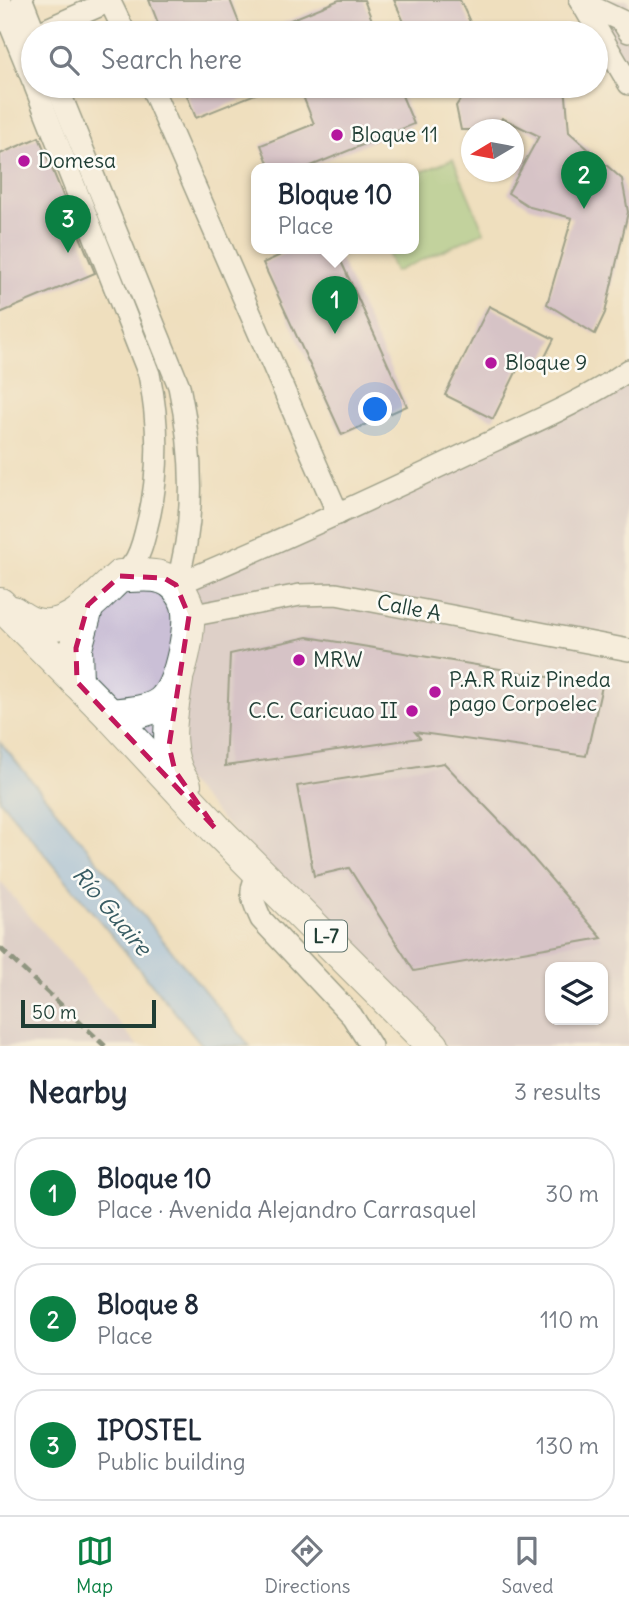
<!DOCTYPE html>
<html lang="en">
<head>
<meta charset="utf-8">
<style>
  :root { --surface:#fff; --page:#f6f6f7; --text:#1f2937; --muted:#747a83; --line:#e0e1e3; --accent:#0b8043 }
  body { margin:0; font-family:Delius,sans-serif; background:var(--page); color:var(--text) }
  .controls { position:absolute; right:21px; bottom:21px; display:grid; overflow:hidden; border-radius:14px; box-shadow:0 2px 5px #0004 }
  .controls button { width:63px; height:63px; display:grid; place-items:center; padding:0; border:0; border-bottom:2px solid var(--line); background:var(--surface); color:var(--text); font:35px sans-serif }
  .compass { position:absolute; left:461px; top:119px; width:63px; height:63px; border-radius:50%; background:var(--surface); box-shadow:0 2px 5px #0004; rotate:260deg }
  .scale { position:absolute; left:21px; bottom:18px; width:135px; box-sizing:border-box; padding-left:7px; border:4px solid #1f3d34; border-top:0; font-size:19px; line-height:24px; white-space:nowrap; color:#1f3d34; -webkit-text-stroke:5px #fdfcf7; paint-order:stroke }
  .you { position:absolute; left:376px; top:410px; width:24px; height:24px; margin:-18px; border:5px solid #fff; border-radius:50%; background:#1a73e8; box-shadow:0 0 0 10px #1a73e833 }
  .badge { display:grid; place-items:center; width:46px; height:46px; border-radius:50%; background:var(--accent); color:#fff; font-size:23px; font-weight:700 }
  .pin { position:absolute; translate:-50% -58px; filter:drop-shadow(0 2px 4px #0008) }
  .pin::after { content:''; position:absolute; top:37px; width:24px; height:21px; background:inherit; clip-path:polygon(0 0,100% 0,50% 100%) }
  .popup { position:absolute; left:251px; top:163px; width:168px; height:91px; box-sizing:border-box; display:grid; place-content:center; border-radius:14px; background:var(--surface); filter:drop-shadow(0 2px 5px #0005); font-size:23px; white-space:nowrap; color:var(--muted) }
  .popup b { font-size:26px; color:var(--text) }
  .popup::after { content:''; position:absolute; left:50%; top:100%; margin-left:-14px; border:14px solid transparent; border-top-color:var(--surface) }
  .list { margin:0; padding:0; list-style:none }
  h2 { display:flex; justify-content:space-between; align-items:center; height:91px; margin:0; padding:0 28px; font-size:30px }
  h2 small { font-size:23px; font-weight:400; color:var(--muted) }
  .list li { display:grid; grid-template-columns:46px 1fr auto; gap:21px; align-items:center; box-sizing:border-box; height:112px; margin:0 14px 14px; padding:0 14px; border:2px solid var(--line); border-radius:28px }
  .list b { display:block; font-size:26px; white-space:nowrap }
  .list p { margin:0; font-size:23px; white-space:nowrap; color:var(--muted) }
  .list em { font-size:23px; font-style:normal; color:var(--muted) }
  .icon { flex:none; width:38px; height:38px; fill:none; stroke:currentColor; stroke-width:2; stroke-linecap:round; stroke-linejoin:round }
  .map { position:relative; flex:none; width:629px; height:1046px; overflow:hidden }
  .search { position:absolute; background:var(--surface); box-shadow:0 2px 5px #0004; left:21px; right:21px; top:21px; height:77px; display:flex; align-items:center; gap:18px; box-sizing:border-box; padding:0 24px; border-radius:38px; color:var(--muted); font-size:26px }
  .sheet { height:469px; background:var(--surface) }
  nav { display:flex; justify-content:space-around; align-items:center; box-sizing:border-box; height:98px; border-top:2px solid var(--line); background:var(--surface); font-size:19px; color:var(--muted) }
  nav a { display:grid; justify-items:center; gap:4px }
  nav .on { color:var(--accent) }
  .map>svg:first-child { display:block }
  .industrial { fill:#cabfd6; fill-rule:evenodd }
  .green { fill:#8cc376; stroke:#568055; stroke-width:2 }
  .water { fill:#86bcf5; stroke:#527c94; stroke-width:2 }
  .building { fill:#b9a2d1 }
  .lines { fill:none; stroke-linecap:round; stroke-linejoin:round }
  .minor-casing { stroke:#3e5549; stroke-width:24 }
  .primary-casing { stroke:#3e5549; stroke-width:34 }
  .minor { stroke:#fff; stroke-width:21 }
  .primary { stroke:#fff; stroke-width:32 }
  .rail { stroke:#1f3d34; stroke-width:5; stroke-dasharray:10 5; stroke-linecap:butt }
  .marked { fill:none; stroke:#c2185b; stroke-width:5; stroke-dasharray:14 9; stroke-linejoin:round }
  .poi-dot { fill:#b5179e; stroke:#fdfcf7; stroke-width:2.5 }
  .labels { text-anchor:middle; stroke-width:5; stroke-linejoin:round; paint-order:stroke }
  .shield { fill:#fdfcf7; stroke:#62766e; stroke-width:2 }
  .shield-label { font-size:19px; font-weight:bold; fill:#1f3d34 }
  .poi-label { font-size:21px; fill:#1f3d34; stroke:#fdfcf7; text-anchor:start }
  .street-label { font-size:21px; fill:#1f3d34; stroke:#fdfcf7 }
  .water-label { font-size:23px; font-style:italic; fill:#395d64; stroke:#fdfcf7 }
</style>
</head>
<body>
<div class="map">
<svg width="629" height="1046" viewBox="0 0 629 1046">
  <rect width="100%" height="100%" fill="#fdfcf7"/>
  <filter id="ink" filterUnits="userSpaceOnUse"><feTurbulence type="fractalNoise" baseFrequency=".0143" numOctaves="2"/><feDisplacementMap in="SourceGraphic" scale="14" xChannelSelector="R" yChannelSelector="G"/><feConvolveMatrix kernelMatrix="1 2 1 2 8 2 1 2 1" color-interpolation-filters="sRGB"/></filter>
  <filter id="wash" filterUnits="userSpaceOnUse"><feTurbulence type="fractalNoise" baseFrequency=".00686" numOctaves="4" result="noise"/><feDisplacementMap in="SourceGraphic" scale="28" xChannelSelector="R" yChannelSelector="G"/><feGaussianBlur stdDeviation="1.57" result="paint"/><feColorMatrix in="noise" values="0 0 0 0 0 0 0 0 0 0 0 0 0 0 0 0 0 1.4 0 .05"/><feComposite in="paint" operator="in"/></filter>
  <g filter="url(#wash)">
    <rect width="100%" height="100%" fill="#efdfbe"/>
    <!-- industrial -->
    <g class="industrial">
      <path d="M580 0H629V84Z"/>
      <path d="M629 370V1046H433L76 663 104 590 176 585ZM550 967H603V1020H550Z"/>
      <path d="M0 881 138 1046H0Z"/>
    </g>
    <!-- green -->
    <path class="green" d="M453 159 484 232 395 272 385 248H414V175Z"/>
    <!-- water -->
    <path class="water" d="M0 742 250 1046H203L0 800Z"/>
    <g id="blocks">
      <!-- building -->
      <g class="building">
        <path d="M149 0H230L243 33H162Z"/>
        <path d="M339 0H364L377 33H259Z"/>
        <path d="M394 0H460L475 33H409Z"/>
        <path d="M183 86H275L196 118Z"/>
        <path d="M299 86H398L414 124 306 168H270L261 145 314 124Z"/>
        <path d="M554 87 566 96 569 132 622 179 628 212 605 313 595 334 547 304 572 218 530 207 508 193 539 136 502 118 495 130H461L456 106 465 93 494 89Z"/>
        <path d="M39 137 95 273 0 313V154Z"/>
        <path d="M296 248H335L407 406 342 435 263 263Z"/>
        <path d="M489 306 554 339 540 367 523 358 493 419 445 395Z"/>
        <path d="M308 637 602 686 586 756 415 732 420 738 225 766 230 654Z"/>
        <path d="M444 763 513 835 602 938 414 971 349 868 314 876 297 786Z"/>
      </g>
    </g>
  </g>
  <g filter="url(#ink)">
    <use href="#blocks" fill-opacity="0" stroke="#3e5549" stroke-width="2"/>
    <g class="lines">
      <!-- minor casing -->
      <g class="minor-casing">
        <g id="minor">
          <path d="M0 0 33 81"/>
          <path d="M22 0 35 33"/>
          <path d="M109 0 125 33"/>
          <path d="M580 0 629 84"/>
          <path d="M580 1 622 21 629 32"/>
          <path d="M38 33 110 1"/>
          <path d="M35 86 149 374C160 427 160 478 146 530 143 542 140 556 132 565 129 569 124 573 120 576"/>
          <path d="M57 86 179 386C193 452 197 520 176 585"/>
          <path d="M151 86 338 514"/>
          <path d="M176 585C277 542 378 496 478 448 529 424 583 402 629 370"/>
          <path d="M189 616 300 595 336 594 629 650"/>
          <path d="M261 871C246 890 252 899 261 919L352 1016 371 1046"/>
        </g>
      </g>
      <!-- primary casing -->
      <g class="primary-casing">
        <g id="primary">
          <path d="M0 604 110 715 216 829 433 1046"/>
          <path d="M13 612C19 616 26 621 32 623 68 635 96 597 120 576 133 577 150 573 163 578 174 581 184 594 187 605 192 627 180 682 166 698 154 713 127 713 110 715"/>
          <path d="M177 680C171 717 162 752 185 785"/>
          <path d="M77 682 76 648 88 605"/>
        </g>
      </g>
      <!-- minor -->
      <use href="#minor" class="minor"/>
      <!-- primary -->
      <use href="#primary" class="primary"/>
      <!-- rail -->
      <path class="rail" d="M0 948 105 1046"/>
    </g>
  </g>
  <!-- marked area -->
  <path d="M0 0H629V1046H0ZM120 576 164 578 176 585 189 616 169 746 175 771 216 829 77 682 76 648 88 605Z" fill="#efdfbe" fill-opacity=".55" fill-rule="evenodd"/>
  <path class="marked" d="M120 576 164 578 176 585 189 616 169 746 175 771 216 829 77 682 76 648 88 605Z"/>
  <!-- markers -->
  <g class="poi-dot">
    <circle cx="337" cy="135" r="7"/>
    <circle cx="24" cy="161" r="7"/>
    <circle cx="491" cy="363" r="7"/>
    <circle cx="299" cy="660" r="7"/>
    <circle cx="435" cy="692" r="7"/>
    <circle cx="412" cy="711" r="7"/>
  </g>
  <g class="labels">
    <!-- shield labels -->
    <rect class="shield" x="305" y="920.5" width="42" height="31" rx="5"/>
    <g class="shield-label">
      <text x="326" y="943">L-7</text>
    </g>
    <!-- poi labels -->
    <g class="poi-label">
      <text x="351" y="142">Bloque 11</text>
      <text x="38" y="168">Domesa</text>
      <text x="505" y="370">Bloque 9</text>
      <text x="313" y="667">MRW</text>
      <text x="449" y="687">P.A.R Ruiz Pineda<tspan x="449" dy="24">pago Corpoelec</tspan></text>
      <text x="398" y="718" text-anchor="end">C.C. Caricuao II</text>
    </g>
    <!-- street labels -->
    <g class="street-label">
      <text transform="translate(409 608) rotate(11)" y="7">Calle A</text>
    </g>
    <!-- water labels -->
    <g class="water-label">
      <text transform="translate(112 911) rotate(50)" y="8">Río Guaire</text>
    </g>
  </g>
</svg>
<div class="controls">
<button><svg class="icon" aria-label="layers" viewBox="0 0 24 24"><path d="M12 4l9 5-9 5-9-5zM3 14l9 5 9-5"/></svg></button>
</div>
<svg class="compass" viewBox="-18 -18 36 36"><path d="M0-13l5 13h-10z" fill="#e53935"/><path d="M0 13l5-13h-10z" fill="#747a83"/></svg>
<div class="scale">50 m</div>
<div class="you"></div>
<div class="pin badge" style="left:335px;top:334px">1</div>
<div class="popup"><b>Bloque 10</b>Place</div>
<div class="pin badge" style="left:584px;top:209px">2</div>
<div class="pin badge" style="left:68px;top:253px">3</div>
<div class="search"><svg class="icon" aria-label="search" viewBox="0 0 24 24"><circle cx="10" cy="10" r="6"/><path d="M15 15l6 6"/></svg>Search here</div>
</div>
<section class="sheet">
<h2>Nearby<small>3 results</small></h2>
<ul class="list">
<li><span class="badge">1</span><div><b>Bloque 10</b><p>Place · Avenida Alejandro Carrasquel</p></div><em>30 m</em></li>
<li><span class="badge">2</span><div><b>Bloque 8</b><p>Place</p></div><em>110 m</em></li>
<li><span class="badge">3</span><div><b>IPOSTEL</b><p>Public building</p></div><em>130 m</em></li>
</ul>
</section>
<nav>
<a class="on"><svg class="icon" aria-label="map" viewBox="0 0 24 24"><path d="M3 6l6-2 6 2 6-2v14l-6 2-6-2-6 2zM9 4v14M15 6v14"/></svg>Map</a>
<a><svg class="icon" aria-label="directions" viewBox="0 0 24 24"><path d="M12 3l9 9-9 9-9-9zM9 14v-3h6M13 9l2 2-2 2"/></svg>Directions</a>
<a><svg class="icon" aria-label="saved" viewBox="0 0 24 24"><path d="M7 4h10v16l-5-4-5 4z"/></svg>Saved</a>
</nav>
</body>
</html>
